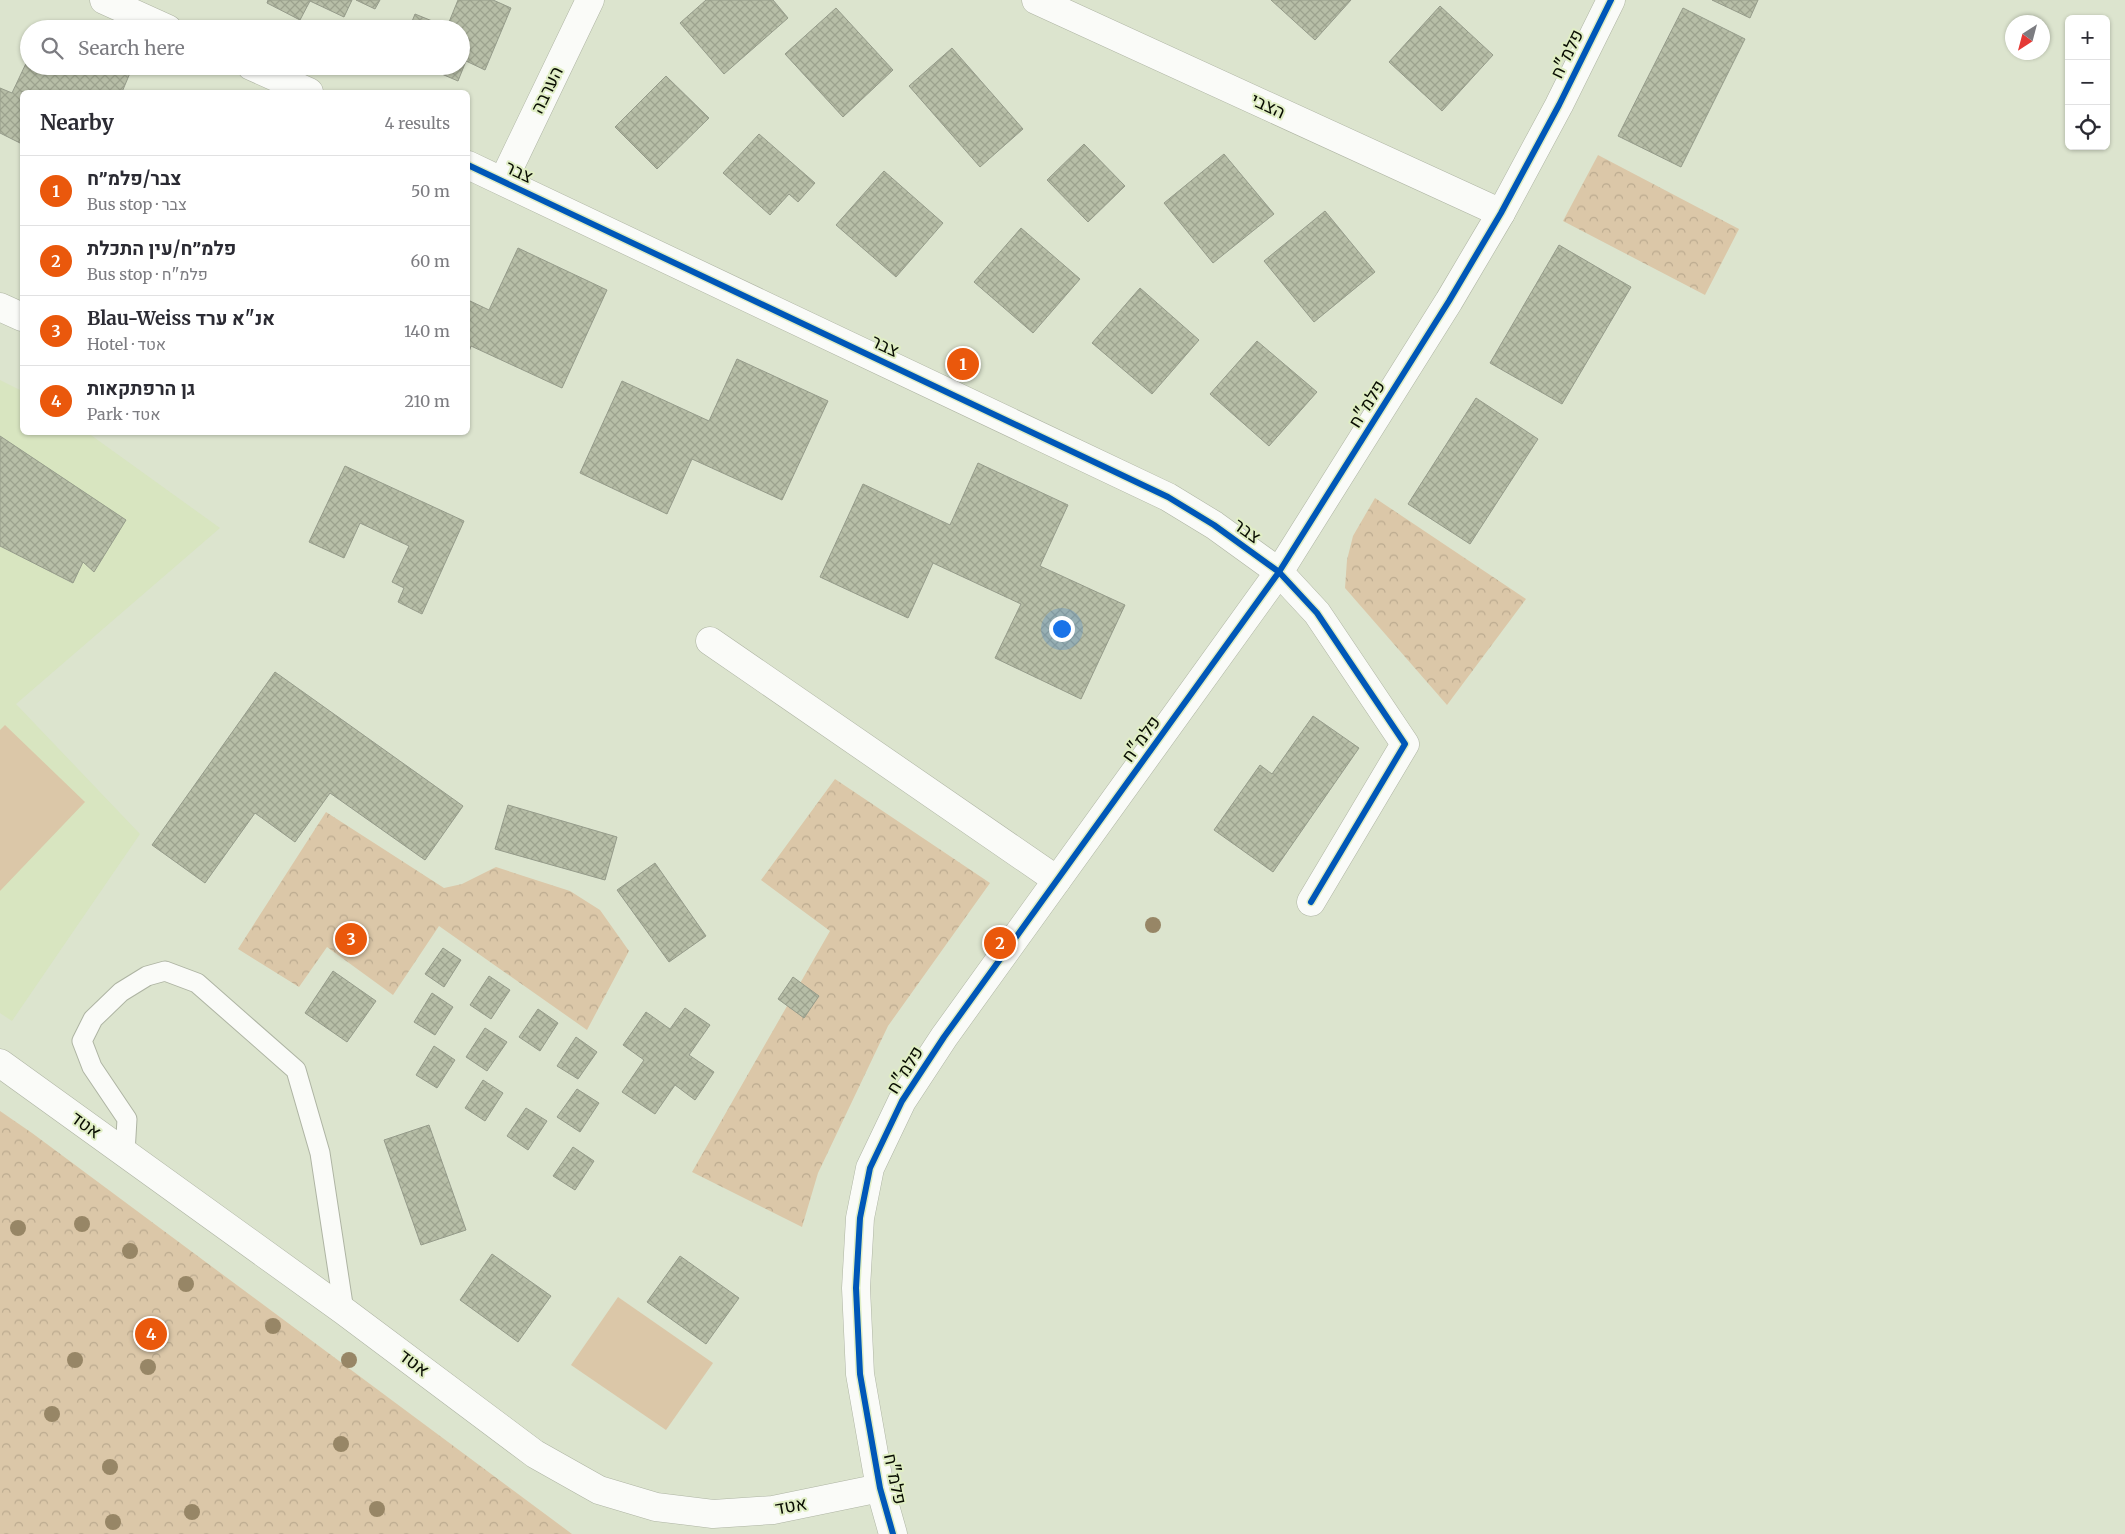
<!DOCTYPE html>
<html lang="en">
<head>
<meta charset="utf-8">
<style>
  :root { --surface:#fff; --page:#f7f7f7; --text:#2b2b33; --muted:#7c7c81; --line:#e1e1e2; --accent:#ea580c }
  body { margin:0; font-family:Merriweather,Heebo,serif; background:var(--page); color:var(--text) }
  .controls { position:absolute; right:15px; top:15px; display:grid; overflow:hidden; border-radius:8px; box-shadow:0 1px 4px #0004 }
  .controls button { width:45px; height:45px; display:grid; place-items:center; padding:0; border:0; border-bottom:1px solid var(--line); background:var(--surface); color:var(--text); font:25px sans-serif }
  .compass { position:absolute; left:2005px; top:15px; width:45px; height:45px; border-radius:50%; background:var(--surface); box-shadow:0 1px 4px #0004; rotate:216deg }
  .you { position:absolute; left:1061px; top:628px; width:18px; height:18px; margin:-12px; border:4px solid #fff; border-radius:50%; background:#1a73e8; box-shadow:0 0 0 8px #1a73e833 }
  .badge { display:grid; place-items:center; width:32px; height:32px; border-radius:50%; background:var(--accent); color:#fff; font-size:16px; font-weight:700 }
  .pin { position:absolute; translate:-50% -50%; border:2px solid #fff; box-shadow:0 1px 5px #0006 }
  .list { margin:0; padding:0; list-style:none }
  h2 { display:flex; justify-content:space-between; align-items:center; height:65px; margin:0; padding:0 20px; font-size:21px }
  h2 small { font-size:16px; font-weight:400; color:var(--muted) }
  .list li { display:grid; grid-template-columns:32px 1fr auto; gap:15px; align-items:center; box-sizing:border-box; height:70px; padding:0 20px; border-top:1px solid var(--line) }
  .list b { display:block; font-size:19px; white-space:nowrap }
  .list p { margin:0; font-size:16px; white-space:nowrap; color:var(--muted) }
  .list em { font-size:16px; font-style:normal; color:var(--muted) }
  .icon { flex:none; width:28px; height:28px; fill:none; stroke:currentColor; stroke-width:2; stroke-linecap:round; stroke-linejoin:round }
  .map { position:relative; flex:none; width:2125px; height:1534px; overflow:hidden }
  .search { position:absolute; background:var(--surface); box-shadow:0 1px 4px #0004; left:20px; top:20px; width:450px; height:55px; display:flex; align-items:center; gap:12px; box-sizing:border-box; padding:0 18px; border-radius:28px; color:var(--muted); font-size:19px }
  .panel { position:absolute; background:var(--surface); box-shadow:0 1px 4px #0004; left:20px; top:90px; width:450px; height:345px; border-radius:8px }
  .map>svg:first-child { display:block }
  .built { fill:#d8e5c0 }
  .green { fill:#dbc7a8 }
  .park { fill:url(#park-crowns) }
  .building { fill:url(#building-cross-hatch); stroke:#959b8a }
  .lines { fill:none; stroke-linecap:round; stroke-linejoin:round }
  .service-casing { stroke:#aeb4a3; stroke-width:21 }
  .minor-casing { stroke:#aeb4a3; stroke-width:29 }
  .tertiary-casing { stroke:#aeb4a3; stroke-width:29 }
  .service { stroke:#fafbf8; stroke-width:19 }
  .minor { stroke:#fafbf8; stroke-width:28 }
  .tertiary { stroke:#fafbf8; stroke-width:28 }
  .cycleway-casing { stroke:#e0eec4; stroke-width:9 }
  .cycleway { stroke:#0057b8; stroke-width:6 }
  .tree { fill:#978666 }
  .labels { text-anchor:middle; stroke-width:4; stroke-linejoin:round; paint-order:stroke }
  .street-label { font-size:18px; fill:#090d02; stroke:#e0eec4 }
</style>
</head>
<body>
<div class="map">
<svg width="2125" height="1534" viewBox="0 0 2125 1534">
  <defs>
    <pattern id="park-crowns" width="20" height="18" patternUnits="userSpaceOnUse" patternTransform="scale(1.25)"><rect width="20" height="18" fill="#dbc7a8"/><path d="M2 6a3 3 0 1 1 6 0M12 15a3 3 0 1 1 6 0" fill="none" stroke="#bbaa8f"/></pattern>
    <pattern id="building-cross-hatch" width="8" height="8" patternUnits="userSpaceOnUse" patternTransform="scale(1.25)"><rect width="8" height="8" fill="#b7bea7"/><path d="M0 0l8 8M0 8l8-8" fill="none" stroke="#9ca28e"/></pattern>
  </defs>
  <rect width="100%" height="100%" fill="#dce4ce"/>
  <!-- built -->
  <path class="built" d="M0 380 22 391V432L88 433 220 528 16 704 140 834 12 1021 0 1013Z"/>
  <!-- green -->
  <g class="green">
    <path d="M5 725 85 802 0 891V730Z"/>
    <path d="M618 1297 713 1363 666 1430 571 1365Z"/>
  </g>
  <!-- park -->
  <g class="park">
    <path d="M1598 155 1739 229 1705 295 1563 221Z"/>
    <path d="M1375 498 1526 599 1447 705 1345 588 1347 560 1353 536Z"/>
    <path d="M835 779 990 883 888 1026 818 1173 802 1227 692 1172 830 931 761 880Z"/>
    <path d="M326 812 444 888 462 884 496 867 570 891 600 910 629 951 587 1030 439 926 393 995 327 947 299 987 238 949Z"/>
    <path d="M0 1111 32 1133 572 1534H0Z"/>
  </g>
  <!-- building -->
  <g class="building">
    <path d="M268 0H352L344 17 310 1 300 20 267 3Z"/>
    <path d="M356 0H380L375 9Z"/>
    <path d="M458 0H493L511 8 485 70 466 61 458 81 423 66H461V29H409L415 14 447 27Z"/>
    <path d="M706 0H773L788 18 724 74 680 23Z"/>
    <path d="M1271 0H1351L1315 40Z"/>
    <path d="M1712 0H1758L1750 18Z"/>
    <path d="M1440 6 1493 55 1442 111 1389 62Z"/>
    <path d="M836 8 893 70 843 117 785 54Z"/>
    <path d="M1683 8 1745 39 1681 167 1618 136Z"/>
    <path d="M952 48 1023 129 980 167 909 86Z"/>
    <path d="M29 57V66H116L130 73 122 92H22V144L0 133V88L12 93Z"/>
    <path d="M666 76 709 118 657 169 615 127Z"/>
    <path d="M759 134 815 183 798 202 789 194 770 215 723 173Z"/>
    <path d="M1084 144 1125 186 1088 222 1047 180Z"/>
    <path d="M1224 154 1274 214 1213 263 1164 203Z"/>
    <path d="M884 171 943 223 896 277 836 225Z"/>
    <path d="M1325 211 1375 272 1314 322 1264 261Z"/>
    <path d="M1021 228 1080 279 1033 333 974 282Z"/>
    <path d="M1559 245 1631 287 1562 404 1490 363Z"/>
    <path d="M518 248 607 290 562 388 471 346 468 355V300L489 310Z"/>
    <path d="M1140 288 1199 340 1152 394 1092 343Z"/>
    <path d="M1257 341 1317 392 1269 446 1210 394Z"/>
    <path d="M737 359 828 401 782 500 692 459 667 514 580 473 622 381 709 421Z"/>
    <path d="M1476 398 1538 439 1470 544 1408 504Z"/>
    <path d="M0 436 126 520 94 572 83 562 73 583 0 546Z"/>
    <path d="M978 463 1068 505 1040 566 1125 605 1081 699 995 658 1021 604 933 563 908 618 820 577 863 484 950 525Z"/>
    <path d="M345 466 464 521 422 614 398 602 404 588 392 582 409 546 360 523 344 558 309 542Z"/>
    <path d="M275 672 463 806 425 860 330 793 295 842 255 813 205 883 152 845Z"/>
    <path d="M1313 716 1359 748 1273 872 1214 830 1260 765 1272 774Z"/>
    <path d="M508 805 617 837 605 880 495 849Z"/>
    <path d="M655 863 706 936 669 962 617 890Z"/>
    <path d="M443 948 461 960 444 987 425 974Z"/>
    <path d="M333 971 376 1001 347 1042 305 1013Z"/>
    <path d="M489 976 510 990 491 1019 470 1005Z"/>
    <path d="M793 977 819 996 804 1018 778 999Z"/>
    <path d="M432 993 453 1007 435 1035 414 1022Z"/>
    <path d="M685 1008 710 1025 689 1055 714 1072 695 1100 675 1085 655 1114 622 1092 644 1060 623 1045 646 1012 670 1029Z"/>
    <path d="M538 1009 558 1023 540 1051 519 1037Z"/>
    <path d="M485 1028 507 1042 487 1071 466 1057Z"/>
    <path d="M576 1037 597 1052 578 1079 557 1066Z"/>
    <path d="M434 1046 455 1060 437 1088 416 1075Z"/>
    <path d="M483 1080 503 1093 485 1121 465 1108Z"/>
    <path d="M577 1089 599 1103 580 1132 557 1117Z"/>
    <path d="M526 1108 547 1121 528 1150 507 1136Z"/>
    <path d="M429 1125 466 1230 421 1245 384 1140Z"/>
    <path d="M573 1147 594 1161 575 1190 553 1176Z"/>
    <path d="M492 1254 551 1296 518 1342 460 1300Z"/>
    <path d="M680 1256 739 1298 706 1344 647 1302Z"/>
  </g>
  <g class="lines">
    <!-- service casing -->
    <g class="service-casing">
      <path id="service" d="M125 1153 127 1119 92 1067 82 1041 93 1019 121 992 147 976 165 971 197 983 296 1070 320 1153 344 1311"/>
    </g>
    <!-- minor casing -->
    <g class="minor-casing">
      <g id="minor">
        <path d="M1036 0 1501 213"/>
        <path d="M503 181 590 0"/>
        <path d="M0 307 22 317"/>
        <path d="M710 641 1057 880"/>
        <path d="M1311 902 1405 744 1317 613 1279 572 1449 301 1501 213 1559 105 1611 0"/>
        <path d="M0 1063 344 1311 535 1454 599 1490 656 1507 713 1514 773 1510 880 1488"/>
      </g>
    </g>
    <!-- tertiary casing -->
    <g class="tertiary-casing">
      <g id="tertiary">
        <path d="M104 0 168 29"/>
        <path d="M251 66 309 92"/>
        <path d="M468 165 1168 497 1214 525 1279 572 944 1037 902 1101 870 1168 860 1218 856 1288 860 1374 880 1488 893 1534"/>
      </g>
    </g>
    <!-- service -->
    <use href="#service" class="service"/>
    <!-- minor -->
    <use href="#minor" class="minor"/>
    <!-- tertiary -->
    <use href="#tertiary" class="tertiary"/>
    <!-- cycleway casing -->
    <g class="cycleway-casing">
      <g id="cycleway">
        <path d="M468 165 1168 497 1214 525 1279 572 1317 613 1405 744 1311 902"/>
        <path d="M893 1534 880 1488 860 1374 856 1288 860 1218 870 1168 902 1101 944 1037 1279 572 1449 301 1501 213 1559 105 1611 0"/>
      </g>
    </g>
    <!-- cycleway -->
    <use href="#cycleway" class="cycleway"/>
  </g>
  <!-- trees -->
  <g class="tree">
    <circle cx="1153" cy="925" r="8"/>
    <circle cx="82" cy="1224" r="8"/>
    <circle cx="18" cy="1228" r="8"/>
    <circle cx="130" cy="1251" r="8"/>
    <circle cx="186" cy="1284" r="8"/>
    <circle cx="273" cy="1326" r="8"/>
    <circle cx="75" cy="1360" r="8"/>
    <circle cx="349" cy="1360" r="8"/>
    <circle cx="148" cy="1367" r="8"/>
    <circle cx="52" cy="1414" r="8"/>
    <circle cx="341" cy="1444" r="8"/>
    <circle cx="110" cy="1467" r="8"/>
    <circle cx="377" cy="1509" r="8"/>
    <circle cx="192" cy="1512" r="8"/>
    <circle cx="113" cy="1522" r="8"/>
  </g>
  <g class="labels">
    <!-- street labels -->
    <g class="street-label">
      <text transform="translate(1567 54) rotate(-64)" y="6">פלמ"ח</text>
      <text transform="translate(547 90) rotate(-64)" y="6">הערבה</text>
      <text transform="translate(1268 106) rotate(25)" y="6">הצבי</text>
      <text transform="translate(519 172) rotate(25)" y="6">צבר</text>
      <text transform="translate(885 346) rotate(25)" y="6">צבר</text>
      <text transform="translate(1367 404) rotate(-58)" y="6">פלמ"ח</text>
      <text transform="translate(1247 531) rotate(36)" y="6">צבר</text>
      <text transform="translate(1141 739) rotate(-54)" y="6">פלמ"ח</text>
      <text transform="translate(905 1070) rotate(-58)" y="6">פלמ"ח</text>
      <text transform="translate(86 1125) rotate(36)" y="6">אטד</text>
      <text transform="translate(414 1363) rotate(37)" y="6">אטד</text>
      <text transform="translate(895 1479) rotate(78)" y="6">פלמ"ח</text>
      <text transform="translate(791 1506) rotate(-10)" y="6">אטד</text>
    </g>
  </g>
</svg>
<div class="controls">
<button>+</button>
<button>−</button>
<button><svg class="icon" aria-label="locate" viewBox="0 0 24 24"><circle cx="12" cy="12" r="6"/><path d="M12 2v4M12 18v4M2 12h4M18 12h4"/></svg></button>
</div>
<svg class="compass" viewBox="-18 -18 36 36"><path d="M0-13l5 13h-10z" fill="#e53935"/><path d="M0 13l5-13h-10z" fill="#7c7c81"/></svg>
<div class="you"></div>
<div class="pin badge" style="left:963px;top:364px">1</div>
<div class="pin badge" style="left:1000px;top:943px">2</div>
<div class="pin badge" style="left:351px;top:939px">3</div>
<div class="pin badge" style="left:151px;top:1334px">4</div>
<div class="search"><svg class="icon" aria-label="search" viewBox="0 0 24 24"><circle cx="10" cy="10" r="6"/><path d="M15 15l6 6"/></svg>Search here</div>
<section class="panel">
<h2>Nearby<small>4 results</small></h2>
<ul class="list">
<li><span class="badge">1</span><div><b>צבר/פלמ״ח</b><p>Bus stop · צבר</p></div><em>50 m</em></li>
<li><span class="badge">2</span><div><b>פלמ״ח/עין התכלת</b><p>Bus stop · פלמ&quot;ח</p></div><em>60 m</em></li>
<li><span class="badge">3</span><div><b>Blau-Weiss אנ&quot;א ערד</b><p>Hotel · אטד</p></div><em>140 m</em></li>
<li><span class="badge">4</span><div><b>גן הרפתקאות</b><p>Park · אטד</p></div><em>210 m</em></li>
</ul>
</section>
</div>
</body>
</html>
